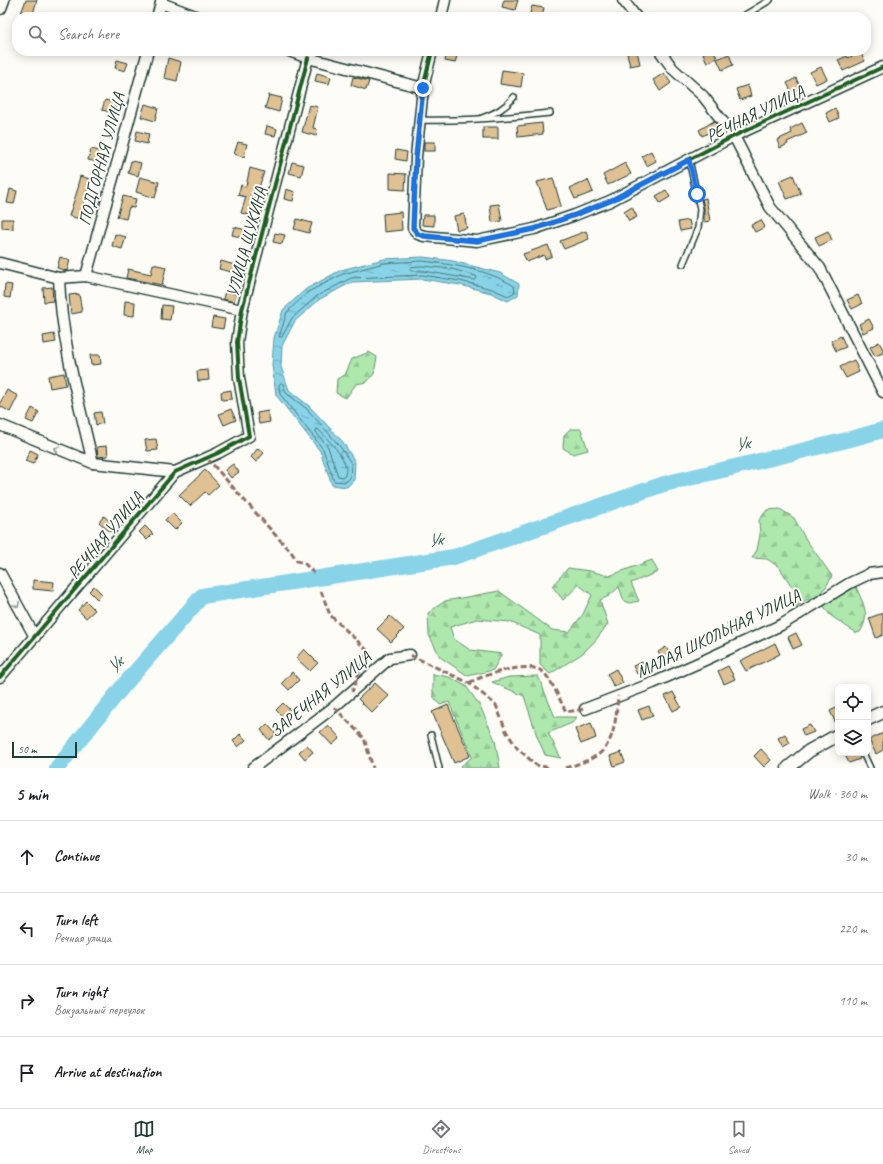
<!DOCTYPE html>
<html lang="en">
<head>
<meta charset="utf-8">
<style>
  :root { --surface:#fff; --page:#f6f6f6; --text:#202124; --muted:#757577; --line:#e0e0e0; --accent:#1f3d34 }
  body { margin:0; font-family:Caveat,sans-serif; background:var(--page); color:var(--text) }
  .controls { position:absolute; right:12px; bottom:12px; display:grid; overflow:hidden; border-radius:8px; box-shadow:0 2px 10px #0003 }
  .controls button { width:36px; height:36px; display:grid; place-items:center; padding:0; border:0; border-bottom:1px solid var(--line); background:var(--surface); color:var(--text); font:20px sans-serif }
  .scale { position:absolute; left:12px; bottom:10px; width:65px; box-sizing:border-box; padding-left:4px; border:2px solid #1f3d34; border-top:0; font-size:11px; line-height:14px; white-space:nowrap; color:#1f3d34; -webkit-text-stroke:3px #fdfcf7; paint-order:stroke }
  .stop { position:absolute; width:12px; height:12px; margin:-9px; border:3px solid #1a73e8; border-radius:50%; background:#fff }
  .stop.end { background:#1a73e8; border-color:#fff; box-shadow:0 1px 4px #0008 }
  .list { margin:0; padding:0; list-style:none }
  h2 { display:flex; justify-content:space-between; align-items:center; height:52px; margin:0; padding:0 16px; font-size:17px }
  h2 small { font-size:13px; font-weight:400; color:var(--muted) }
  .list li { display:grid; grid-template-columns:26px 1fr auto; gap:12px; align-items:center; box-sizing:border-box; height:72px; padding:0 16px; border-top:1px solid var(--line) }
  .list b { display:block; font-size:15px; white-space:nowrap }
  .list p { margin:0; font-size:13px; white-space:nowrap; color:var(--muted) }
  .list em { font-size:13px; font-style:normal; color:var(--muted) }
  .icon { flex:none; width:22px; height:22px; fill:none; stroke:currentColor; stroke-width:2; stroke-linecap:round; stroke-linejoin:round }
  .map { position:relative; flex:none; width:883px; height:768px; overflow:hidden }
  .search { position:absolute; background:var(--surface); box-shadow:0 2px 10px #0003; left:12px; right:12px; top:12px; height:44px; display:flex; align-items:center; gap:10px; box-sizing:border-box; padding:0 14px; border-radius:16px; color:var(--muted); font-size:15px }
  .sheet { height:340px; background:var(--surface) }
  nav { display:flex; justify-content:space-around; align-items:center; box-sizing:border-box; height:56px; border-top:1px solid var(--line); background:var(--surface); font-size:11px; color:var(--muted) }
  nav a { display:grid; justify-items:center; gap:2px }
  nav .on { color:var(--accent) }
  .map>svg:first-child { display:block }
  .forest { fill:url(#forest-firs); stroke:#669270 }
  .water { fill:url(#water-ripples); stroke:#5e97a0 }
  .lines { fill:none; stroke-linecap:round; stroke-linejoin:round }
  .shore { stroke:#49797c; stroke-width:1 }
  .river { stroke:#88d3e8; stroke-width:16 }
  .building { fill:#e0c193; stroke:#1f3d34 }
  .service-casing { stroke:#1f3d34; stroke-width:8 }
  .minor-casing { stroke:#1f3d34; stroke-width:13 }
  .tertiary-casing { stroke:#1f3d34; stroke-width:15 }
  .service { stroke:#fdfcf7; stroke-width:5 }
  .minor { stroke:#fdfcf7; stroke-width:10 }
  .tertiary { stroke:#fdfcf7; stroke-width:12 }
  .quiet { stroke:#8d6e63; stroke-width:3; stroke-dasharray:6 3; stroke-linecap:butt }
  .cycleway-casing { stroke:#fdfcf7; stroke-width:6 }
  .cycleway { stroke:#1b5e20; stroke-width:4 }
  .oneway { stroke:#8e9c96 }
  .route { stroke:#1a73e8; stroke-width:5 }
  .labels { text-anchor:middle; stroke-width:4; stroke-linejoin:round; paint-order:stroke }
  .street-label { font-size:17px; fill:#1f3d34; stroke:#fdfcf7 }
  .water-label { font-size:18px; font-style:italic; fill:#396261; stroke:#fdfcf7 }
</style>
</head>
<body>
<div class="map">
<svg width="883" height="768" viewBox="0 0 883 768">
  <defs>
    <pattern id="forest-firs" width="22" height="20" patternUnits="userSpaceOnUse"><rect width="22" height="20" fill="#aee8ad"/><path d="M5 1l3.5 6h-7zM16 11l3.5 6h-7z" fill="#95c895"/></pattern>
    <pattern id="water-ripples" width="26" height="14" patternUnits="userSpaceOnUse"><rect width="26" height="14" fill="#88d3e8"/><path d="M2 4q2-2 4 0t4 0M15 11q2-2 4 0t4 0" fill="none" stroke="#6facbd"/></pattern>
  </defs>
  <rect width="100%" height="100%" fill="#fdfcf7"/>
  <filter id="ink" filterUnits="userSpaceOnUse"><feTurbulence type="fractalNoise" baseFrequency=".025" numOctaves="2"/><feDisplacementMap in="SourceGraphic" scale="8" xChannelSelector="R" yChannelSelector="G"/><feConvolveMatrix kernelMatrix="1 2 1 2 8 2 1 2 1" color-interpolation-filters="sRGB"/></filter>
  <g filter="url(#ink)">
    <!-- forest -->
    <g class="forest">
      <path d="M369 352 377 357 374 374 367 382 356 384 346 398 336 393 337 379 345 375 352 359Z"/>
      <path d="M570 429H581L588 450 573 454 563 448 564 435Z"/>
      <path d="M780 509 794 518 805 538 832 576 826 587 816 597 806 600 795 608 792 602 796 593 779 567 767 559 752 558 757 550 760 535 759 520 767 510Z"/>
      <path d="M652 560 658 572 631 583 639 601 629 603 624 601 619 587 609 596 600 600 608 624 595 641 583 653 550 674 540 665V635L510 622 477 619 450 627 454 639 470 650 502 654 493 670 468 676 440 657 429 635 428 613 445 601 499 591 552 630 569 632 583 614 592 595 579 585 563 600 552 586 568 568 590 571 609 576Z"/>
      <path d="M856 587C863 603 871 615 860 632L856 633 830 615 823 605Z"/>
      <path d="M433 674 449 677 466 686 480 706 495 740 500 768H460V767L472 757 449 702 440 705 433 696Z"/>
      <path d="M538 676 555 717H577L572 723 548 733 561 758 545 755 537 736 524 696 492 682 509 677Z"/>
    </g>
    <!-- water -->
    <path class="water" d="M423 257 453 261 500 273 519 284 518 295 508 301 491 293 460 285 422 279 352 282 320 299 295 321 282 346 281 367 289 390 309 406 343 442 355 462 354 480 347 487 332 485 320 451 276 395 272 365 274 338 283 310 306 289 341 270 384 259Z"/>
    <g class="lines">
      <!-- shore -->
      <g class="shore">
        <path d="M423 261C454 265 487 269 514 286L515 292 508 296 492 289 460 281 423 275 351 278 317 296 292 318 282 337H279L287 312 308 292 343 274 384 263Z"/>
        <path d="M423 266 452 269 476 276 477 278 475 280 424 271H411L409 269 411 267Z"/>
        <path d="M281 383 283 384 286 393 307 409 339 445 351 463 350 478 346 482 334 481 323 449 280 394 279 385Z"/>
        <path d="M317 429 319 430C328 440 353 463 344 477L338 476 328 447 316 432Z"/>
      </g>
      <!-- river -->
      <path class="river" d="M57 768 124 685 202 596 454 557 664 484 847 440 883 430"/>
    </g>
    <!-- building -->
    <g class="building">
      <path d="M26 0H37L32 17 21 13Z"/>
      <path d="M504 0H518L515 10 502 7Z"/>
      <path d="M532 6 544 8 542 17H529Z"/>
      <path d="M447 51 458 52 455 63 445 61Z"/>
      <path d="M637 51 640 64 630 66 627 53Z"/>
      <path d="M708 51H714L717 58 707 63 703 53Z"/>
      <path d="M860 52 865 61 843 71 838 60 847 56 848 58Z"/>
      <path d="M729 54 733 65 722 70 717 59Z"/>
      <path d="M168 58 181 62 177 81 164 78Z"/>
      <path d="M117 60 128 63 125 71 115 68Z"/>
      <path d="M821 67 827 79 816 84 810 72Z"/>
      <path d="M502 70 523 73 521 87 500 84Z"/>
      <path d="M317 73 331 77 329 84 315 81Z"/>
      <path d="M664 73 671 83 660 91 653 80Z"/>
      <path d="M353 77 369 81 366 90 351 85Z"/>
      <path d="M796 78 801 89 792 93 787 83Z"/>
      <path d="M748 85 751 96 740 100 736 89Z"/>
      <path d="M269 95 282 98 279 112 265 108Z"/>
      <path d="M105 100 117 103 114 113 102 110Z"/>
      <path d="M145 104 158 108 155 121 141 117Z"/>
      <path d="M309 105 318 107 313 128 317 129 316 136 302 132Z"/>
      <path d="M835 108 839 118 830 122 826 113Z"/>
      <path d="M714 121 720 130 714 133 713 131 702 136 699 130Z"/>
      <path d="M542 123 543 134 518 137 517 126Z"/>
      <path d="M802 123 807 133 787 142 788 144 780 148 777 140 792 133 790 129Z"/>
      <path d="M267 126 277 129 275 136 265 134Z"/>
      <rect x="483" y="127" width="15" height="12"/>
      <path d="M137 131 149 134 147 144 135 141Z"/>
      <path d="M238 142 247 144 244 157 234 154Z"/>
      <rect x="424" y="142" width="11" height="9"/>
      <path d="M91 149 100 151 97 162 88 160Z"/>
      <path d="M396 150 407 152 406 161 395 159Z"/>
      <path d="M651 151 656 161 647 166 642 156Z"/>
      <path d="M131 161 141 163 138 176 128 173Z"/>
      <path d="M292 162 304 165 301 176 289 173Z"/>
      <path d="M625 163 631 174 608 185 603 175Z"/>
      <path d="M250 168 264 172 250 215 241 213 246 197 238 195 241 185 246 186Z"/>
      <path d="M390 173 406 174 405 190 390 189Z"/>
      <path d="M793 175 801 194 787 199 779 181Z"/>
      <path d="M80 176 90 179 80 219 69 216 79 185 78 184Z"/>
      <path d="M140 177 159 182 155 198 136 192Z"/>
      <path d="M553 178 561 206 547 210 537 182Z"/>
      <path d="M588 180 593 192 575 199 570 188Z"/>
      <path d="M10 189 17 191 14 204 7 203Z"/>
      <path d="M286 189 295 192 293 201 284 199Z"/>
      <path d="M666 190 670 197 660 203 656 196Z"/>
      <path d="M123 196 136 199 134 208 129 207 126 219 117 217Z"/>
      <path d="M706 198 710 221 704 222V208L702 199Z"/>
      <path d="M499 204 502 221 492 222 490 205Z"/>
      <path d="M632 207 637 217 629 221 624 212Z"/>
      <path d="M401 212 402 230 384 232 383 214Z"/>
      <path d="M464 214 467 228 457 230 454 216Z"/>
      <path d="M423 215H434V226L422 225Z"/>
      <path d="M2 219H13V229L2 228Z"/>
      <path d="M297 219 312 223 309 233 294 229Z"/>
      <path d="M689 220 691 229 680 231 678 222Z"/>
      <path d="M761 220 765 227 755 232 751 225Z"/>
      <path d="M234 227 246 230 244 238 232 235Z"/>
      <path d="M586 231 589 239 564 249 560 241Z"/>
      <path d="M828 231 832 240 819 246 815 237Z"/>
      <path d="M275 233 285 235 282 244 273 242Z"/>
      <path d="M115 234 126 237 122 249 112 246Z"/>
      <path d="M548 245 552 256 545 259 544 255 527 262 523 254Z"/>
      <path d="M60 257 70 260 67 271 57 268Z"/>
      <path d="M221 261 238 266 236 273 219 269Z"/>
      <path d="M153 264 166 267 162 285 126 278 128 269 151 274Z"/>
      <path d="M5 284 12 285 10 298 4 297Z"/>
      <path d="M52 287 53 301 44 302 43 288Z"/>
      <path d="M225 291 236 294 234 302 223 299Z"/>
      <path d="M79 294 82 312 71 314 69 295Z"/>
      <path d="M858 295 862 304 852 309 847 300Z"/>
      <path d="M125 301 135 302 134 316 124 315Z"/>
      <path d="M162 305 172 306 170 320 161 319Z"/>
      <path d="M213 317 225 319 223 329 211 327Z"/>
      <path d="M869 319 874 328 863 333 859 324Z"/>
      <path d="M54 334 56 342 44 344 43 336Z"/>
      <path d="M841 336 846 347 836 351 831 341Z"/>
      <path d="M879 342 883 349V353L875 356 870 347Z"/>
      <path d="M90 355H100L101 364 91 365Z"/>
      <path d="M854 360 859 372 846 378 840 367Z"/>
      <path d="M208 370 209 380 198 381 197 371Z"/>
      <path d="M64 373 66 385 50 388 48 376Z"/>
      <path d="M7 390 18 396 10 412 0 406V403Z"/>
      <path d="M231 390 232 399 222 400 221 392Z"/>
      <path d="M32 408 39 412 33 423 26 420Z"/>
      <path d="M231 409 236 420 224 425 219 414Z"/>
      <path d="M268 411 270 422 259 424 257 413Z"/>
      <path d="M101 412 103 423 96 425 94 413Z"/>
      <path d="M156 439 158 450 147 451 145 440Z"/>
      <path d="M107 446 108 456 98 457 97 447Z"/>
      <path d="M258 448 264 453 256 462 251 457Z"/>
      <path d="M30 450 38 454 33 464 25 461Z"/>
      <path d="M233 464 239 472 231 478 225 470Z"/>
      <path d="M205 470 219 485 208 495 205 492 190 506 179 495Z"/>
      <path d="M172 513 182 523 175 530 165 520Z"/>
      <path d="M104 516 115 526 110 532 99 522Z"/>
      <path d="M145 526 153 534 147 540 139 532Z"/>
      <path d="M33 580 54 582 53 591 33 589Z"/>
      <path d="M94 586 102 594 97 599 89 591Z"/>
      <path d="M86 601 95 610 86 618 78 610Z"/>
      <path d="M883 613V635L876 638 869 618Z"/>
      <path d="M390 616 404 629 391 642 377 629Z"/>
      <path d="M737 619 741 627 731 632 727 623Z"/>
      <path d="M796 633 802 645 793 649 788 637Z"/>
      <path d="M775 643 780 654 746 671 740 661Z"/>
      <path d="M666 647 672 659 664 663 658 652Z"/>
      <path d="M304 649 318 663 310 671 296 658Z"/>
      <path d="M642 662 645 671 637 674 633 666Z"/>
      <path d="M728 666 735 679 724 684 718 671Z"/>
      <path d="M616 669 623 683 614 687 607 674Z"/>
      <path d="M292 672 299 680 289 690 282 683Z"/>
      <path d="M375 683 389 696 372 713 358 699Z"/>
      <path d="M673 692 681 707 673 711 665 696Z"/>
      <path d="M283 703 294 714 287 721 276 710Z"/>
      <path d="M448 705 470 756 454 763 432 712Z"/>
      <path d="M649 706 653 716 642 720 638 710Z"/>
      <path d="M838 707V728L830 711Z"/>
      <path d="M591 723 596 738 581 744 575 729Z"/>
      <path d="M267 724 276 734 269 740 261 730Z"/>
      <path d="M328 725 340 738 332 745 320 732Z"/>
      <path d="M810 725 814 732 804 736 801 729Z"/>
      <path d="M883 733V750L876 754 869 740Z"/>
      <path d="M240 734 246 740 238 747 233 741Z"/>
      <path d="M785 734 790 743 783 747 778 738Z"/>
      <path d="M307 745 313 752 305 759 299 752Z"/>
      <path d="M761 749 771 760 764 767 754 756Z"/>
      <path d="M621 752 625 762 614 766 610 756Z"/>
      <path d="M844 753H858L860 759 849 763Z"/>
    </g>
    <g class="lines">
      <!-- service casing -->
      <g class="service-casing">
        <g id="service">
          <path d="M742 17 770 0"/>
          <path d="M482 118C496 113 505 108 514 97"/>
          <path d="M420 120C464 121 506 118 550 113"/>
          <path d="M683 264 698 228 700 209 689 160"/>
          <path d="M431 735 439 768"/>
          <path d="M863 753 870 768"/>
        </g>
      </g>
      <!-- minor casing -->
      <g class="minor-casing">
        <g id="minor">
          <path d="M623 0 636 17"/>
          <path d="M161 3 198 17"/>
          <path d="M157 17 162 0"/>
          <path d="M441 17 445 0"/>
          <path d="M289 51 308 58 423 88"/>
          <path d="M432 51 423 88 416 157 413 228 418 234 424 236 477 241 534 229 575 215 610 201 734 136 883 67"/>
          <path d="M660 51 673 69 703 96 734 136 770 207 820 268 883 392"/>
          <path d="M0 263 59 278 86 276 242 310"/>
          <path d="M86 276 148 51"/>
          <path d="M59 278C61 340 79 403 93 463"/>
          <path d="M0 425 93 463 175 472"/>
          <path d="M0 573 35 637"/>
          <path d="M0 677 175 472 218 453 249 436 239 378 237 342 242 310 308 58"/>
          <path d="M585 709 653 683 705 660 781 625 850 583 869 574 883 572"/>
          <path d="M253 768 334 707 390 658 410 655"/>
        </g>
      </g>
      <!-- tertiary casing -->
      <g class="tertiary-casing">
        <g id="tertiary">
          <path d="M0 8 3 0"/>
          <path d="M868 719 883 712"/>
          <path d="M788 768 809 751 838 735"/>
        </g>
      </g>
      <!-- service -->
      <use href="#service" class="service"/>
      <!-- minor -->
      <use href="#minor" class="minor"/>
      <!-- tertiary -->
      <use href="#tertiary" class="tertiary"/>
      <!-- quiet -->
      <g class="quiet">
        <path d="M207 458 278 538 290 550 297 561 304 563 314 573"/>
        <path d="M321 591 330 615 367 650 352 692"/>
        <path d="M410 655 469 683 496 705 506 731 517 748 536 765 550 768"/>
        <path d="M469 683C483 675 530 660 543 672 551 679 561 702 566 712L585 709"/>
        <path d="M334 707 364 738 373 768"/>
        <path d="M565 768C575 765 585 762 594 757 615 747 616 717 618 696"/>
      </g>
      <!-- cycleway casing -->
      <g class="cycleway-casing">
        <g id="cycleway">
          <path d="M432 51 423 88 416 157 413 228 418 234 424 236 477 241 534 229 575 215 610 201 734 136 883 67"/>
          <path d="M0 677 175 472 218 453 249 436 239 378 237 342 242 310 308 58"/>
        </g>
      </g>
      <!-- cycleway -->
      <use href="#cycleway" class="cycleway"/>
    </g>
    <!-- one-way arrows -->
    <defs><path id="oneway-chevron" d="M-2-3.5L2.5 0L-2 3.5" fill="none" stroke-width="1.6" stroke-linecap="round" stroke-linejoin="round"/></defs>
    <g class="oneway">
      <use href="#oneway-chevron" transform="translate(57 449) rotate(-158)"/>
      <use href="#oneway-chevron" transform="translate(17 605) rotate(62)"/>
    </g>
  </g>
  <g class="lines" filter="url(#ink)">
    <!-- route -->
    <path class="route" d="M423 88 416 157 413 228 418 234 424 236 477 241 534 229 575 215 610 201 689 160 697 194"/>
  </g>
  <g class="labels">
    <!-- street labels -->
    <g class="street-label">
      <text transform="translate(755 113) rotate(-26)" y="6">РЕЧНАЯ УЛИЦА</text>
      <text transform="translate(101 159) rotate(-75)" y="6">ПОДГОРНАЯ УЛИЦА</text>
      <text transform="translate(246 242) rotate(-75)" y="6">УЛИЦА ЩУКИНА</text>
      <text transform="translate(105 535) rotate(-50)" y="6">РЕЧНАЯ УЛИЦА</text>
      <text transform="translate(718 633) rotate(-26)" y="6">МАЛАЯ ШКОЛЬНАЯ УЛИЦА</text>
      <text transform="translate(320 694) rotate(-39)" y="6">ЗАРЕЧНАЯ УЛИЦА</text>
    </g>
    <!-- water labels -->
    <g class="water-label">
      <text transform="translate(742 444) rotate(-14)" y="6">Ук</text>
      <text transform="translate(435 540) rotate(-9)" y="6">Ук</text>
      <text transform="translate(115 665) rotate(-49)" y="6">Ук</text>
    </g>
  </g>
</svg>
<div class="controls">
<button><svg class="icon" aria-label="locate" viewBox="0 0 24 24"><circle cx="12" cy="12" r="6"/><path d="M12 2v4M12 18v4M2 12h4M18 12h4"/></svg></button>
<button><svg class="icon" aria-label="layers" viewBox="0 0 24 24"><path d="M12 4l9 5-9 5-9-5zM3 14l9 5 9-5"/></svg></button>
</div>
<div class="scale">50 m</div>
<div class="stop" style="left:697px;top:194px"></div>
<div class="stop end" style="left:423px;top:88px"></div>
<div class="search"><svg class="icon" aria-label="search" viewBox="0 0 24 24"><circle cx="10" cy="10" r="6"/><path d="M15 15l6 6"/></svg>Search here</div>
</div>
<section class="sheet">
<h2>5 min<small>Walk · 360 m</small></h2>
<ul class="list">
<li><svg class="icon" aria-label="ahead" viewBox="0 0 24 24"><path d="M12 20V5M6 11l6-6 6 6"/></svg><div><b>Continue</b></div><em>30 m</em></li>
<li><svg class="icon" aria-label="left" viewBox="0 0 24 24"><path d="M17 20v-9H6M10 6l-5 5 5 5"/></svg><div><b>Turn left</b><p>Речная улица</p></div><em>220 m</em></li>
<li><svg class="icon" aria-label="right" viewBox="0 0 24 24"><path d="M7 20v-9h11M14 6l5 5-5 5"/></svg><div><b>Turn right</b><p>Вокзальный переулок</p></div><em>110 m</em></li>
<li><svg class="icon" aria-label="arrive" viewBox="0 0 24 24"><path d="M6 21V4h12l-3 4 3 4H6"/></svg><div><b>Arrive at destination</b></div></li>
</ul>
</section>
<nav>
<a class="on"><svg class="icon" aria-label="map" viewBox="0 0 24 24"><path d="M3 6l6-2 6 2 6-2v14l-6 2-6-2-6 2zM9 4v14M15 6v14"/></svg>Map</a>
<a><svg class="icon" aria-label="directions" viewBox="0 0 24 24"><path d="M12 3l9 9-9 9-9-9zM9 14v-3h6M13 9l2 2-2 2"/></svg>Directions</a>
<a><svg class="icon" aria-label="saved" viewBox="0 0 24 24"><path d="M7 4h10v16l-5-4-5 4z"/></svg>Saved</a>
</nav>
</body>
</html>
